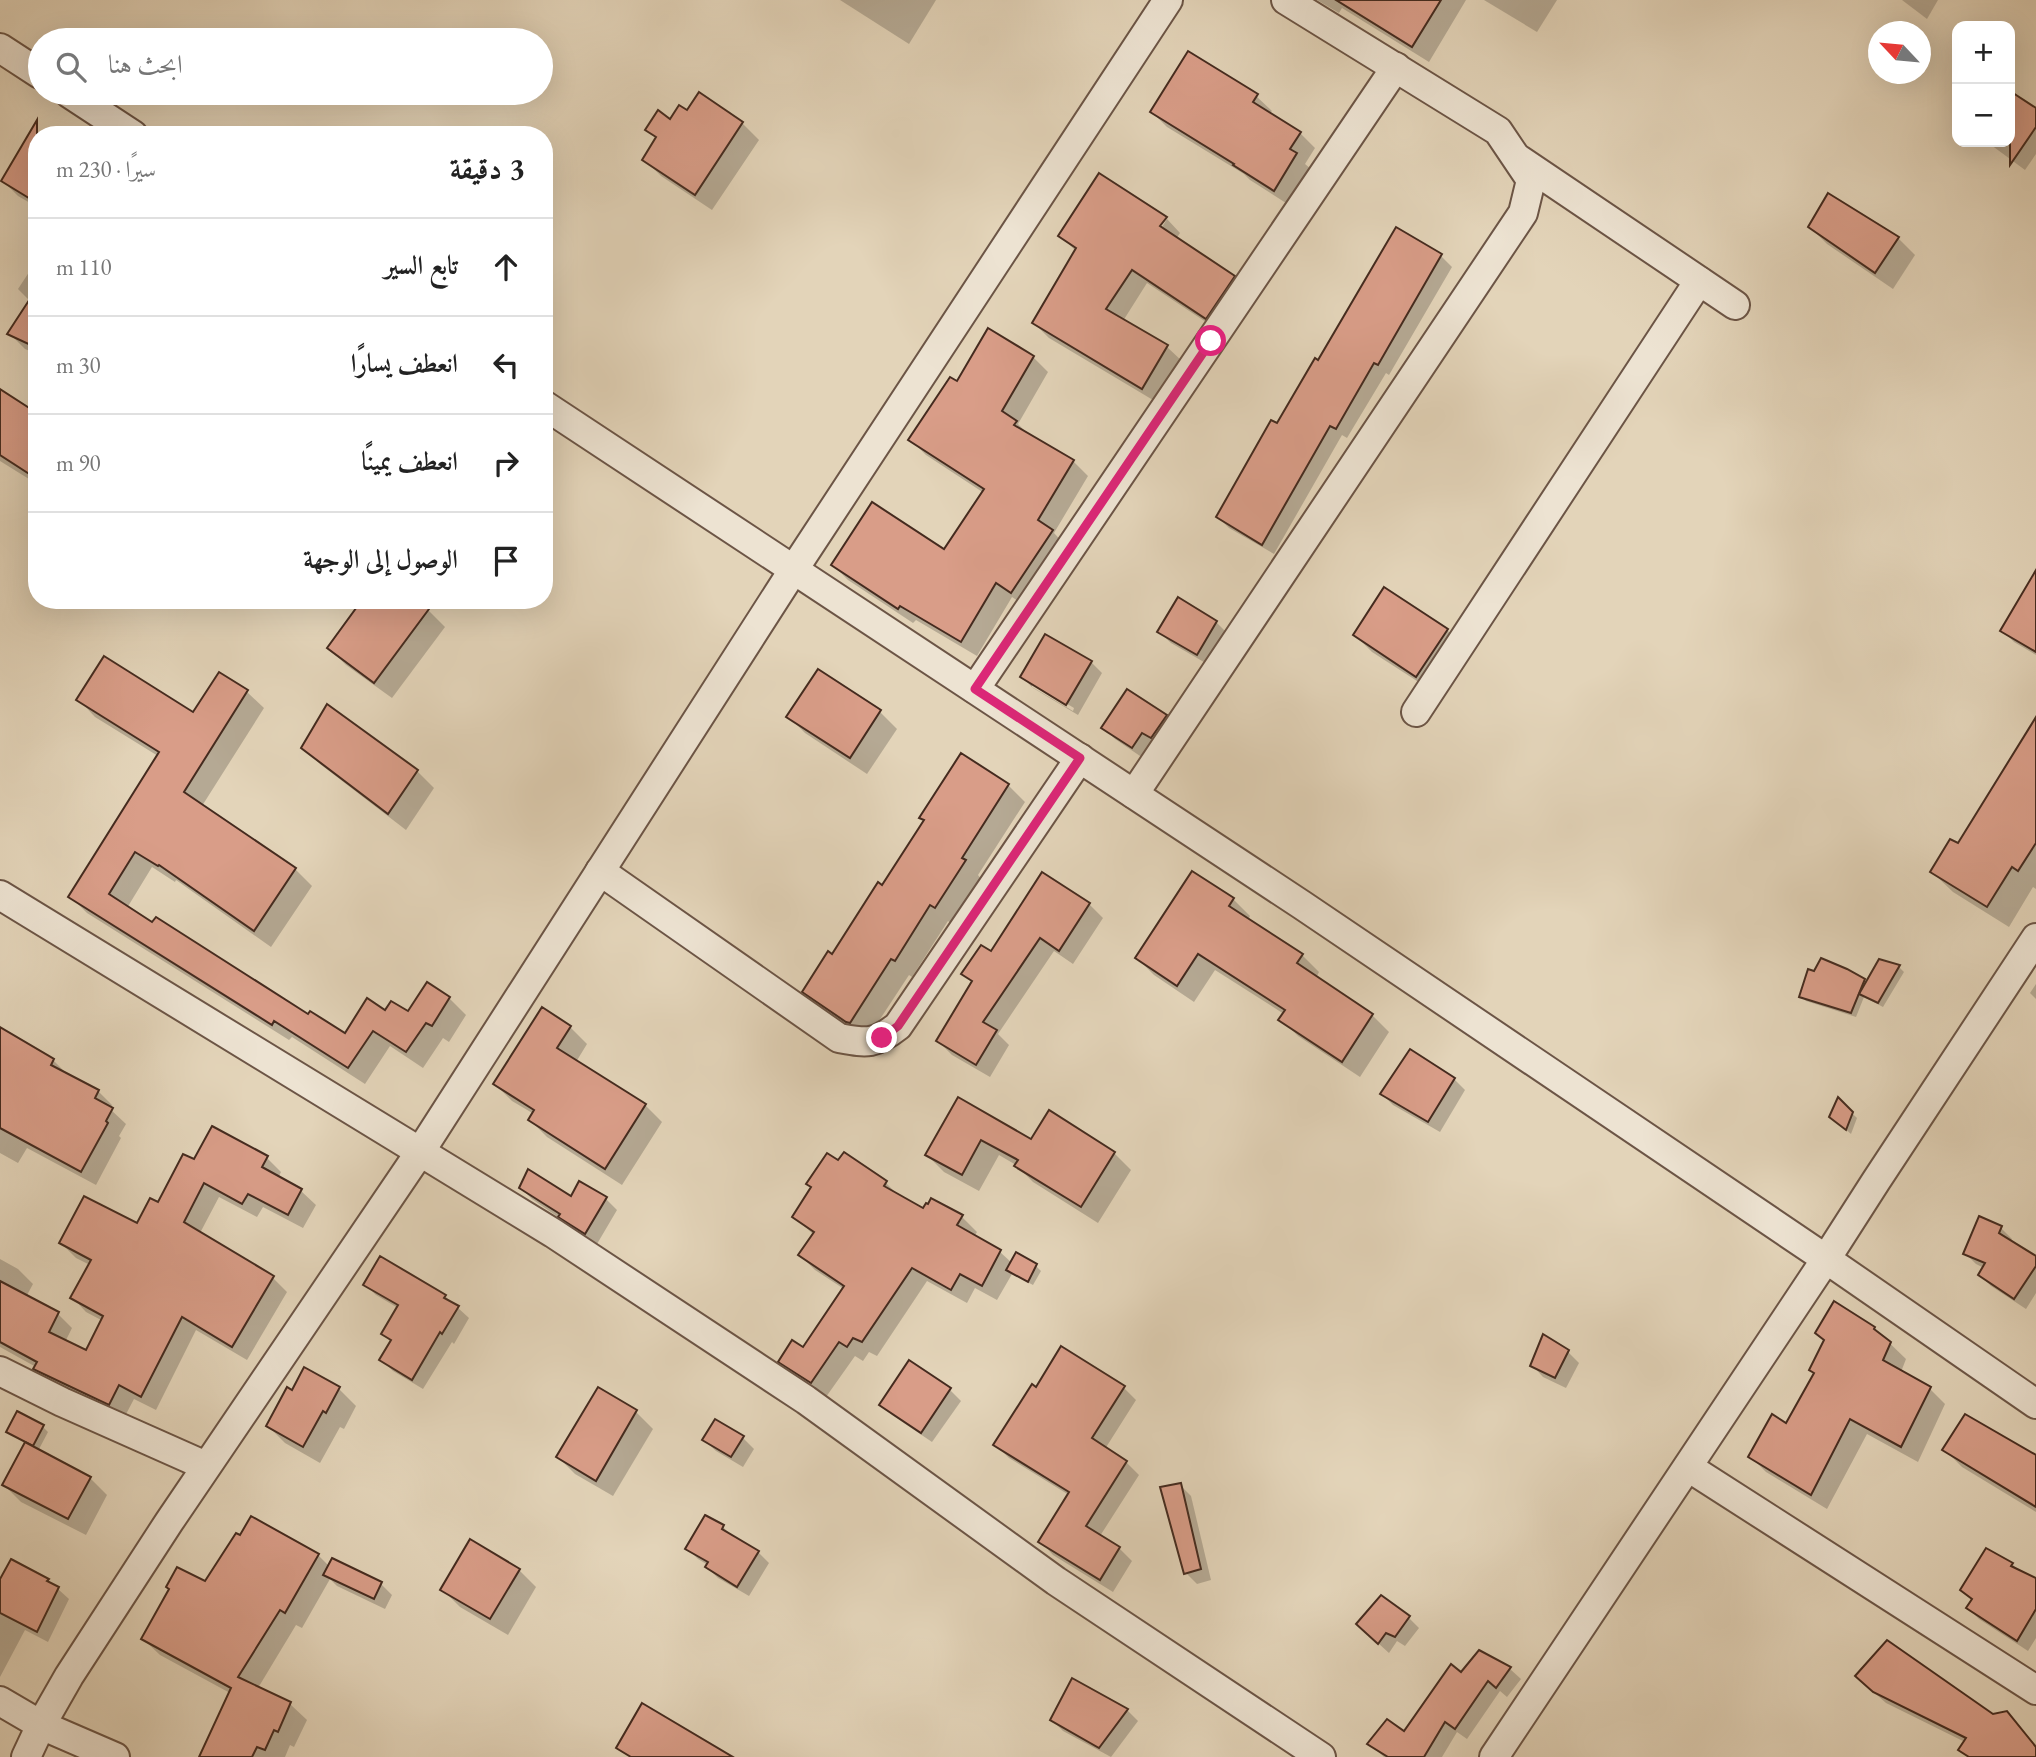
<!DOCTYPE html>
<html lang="ar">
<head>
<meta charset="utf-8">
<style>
  :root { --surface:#fff; --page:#f2f2f2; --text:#222; --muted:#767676; --line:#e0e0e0 }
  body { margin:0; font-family:"EB Garamond",Amiri,serif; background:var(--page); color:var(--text); direction:rtl }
  .controls { position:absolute; right:21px; top:21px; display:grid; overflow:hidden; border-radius:14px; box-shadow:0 7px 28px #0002 }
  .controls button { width:63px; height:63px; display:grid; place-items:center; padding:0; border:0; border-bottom:2px solid var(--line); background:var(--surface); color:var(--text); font:35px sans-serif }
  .compass { position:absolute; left:1868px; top:21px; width:63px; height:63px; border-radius:50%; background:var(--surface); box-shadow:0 7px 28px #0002; rotate:296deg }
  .stop { position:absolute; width:21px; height:21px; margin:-16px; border:5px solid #db2777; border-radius:50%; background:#fff }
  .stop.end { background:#db2777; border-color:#fff; box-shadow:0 2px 7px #0008 }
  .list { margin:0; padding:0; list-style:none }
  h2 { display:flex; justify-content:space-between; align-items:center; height:91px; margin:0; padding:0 28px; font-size:30px }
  h2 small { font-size:23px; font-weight:400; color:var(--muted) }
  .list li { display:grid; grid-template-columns:46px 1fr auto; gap:21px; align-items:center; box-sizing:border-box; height:98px; padding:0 28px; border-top:2px solid var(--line) }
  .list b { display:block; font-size:26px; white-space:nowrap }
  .list em { font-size:23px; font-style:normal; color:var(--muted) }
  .icon { flex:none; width:38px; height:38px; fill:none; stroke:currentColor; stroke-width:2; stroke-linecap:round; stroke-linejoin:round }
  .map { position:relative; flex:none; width:2036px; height:1757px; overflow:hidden; direction:ltr }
  .search { position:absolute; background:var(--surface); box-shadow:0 7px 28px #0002; left:28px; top:28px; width:525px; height:77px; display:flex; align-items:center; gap:18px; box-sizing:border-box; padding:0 24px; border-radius:38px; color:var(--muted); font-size:26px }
  .panel { position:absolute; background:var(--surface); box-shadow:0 7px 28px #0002; left:28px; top:126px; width:525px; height:483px; border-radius:28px; direction:rtl }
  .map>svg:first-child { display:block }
  .shadow { fill:#0003; fill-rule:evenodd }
  .building { fill:#d99d88; stroke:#452b1f; stroke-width:2 }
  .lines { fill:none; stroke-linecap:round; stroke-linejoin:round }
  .minor-casing { stroke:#6c5546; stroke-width:32 }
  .minor { stroke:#ede3d2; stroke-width:28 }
  .route { stroke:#db2777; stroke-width:9 }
</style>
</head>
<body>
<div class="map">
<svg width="2036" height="1757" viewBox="0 0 2036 1757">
  <rect width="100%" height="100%" fill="#e3d4b9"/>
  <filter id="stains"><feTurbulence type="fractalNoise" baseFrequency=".00286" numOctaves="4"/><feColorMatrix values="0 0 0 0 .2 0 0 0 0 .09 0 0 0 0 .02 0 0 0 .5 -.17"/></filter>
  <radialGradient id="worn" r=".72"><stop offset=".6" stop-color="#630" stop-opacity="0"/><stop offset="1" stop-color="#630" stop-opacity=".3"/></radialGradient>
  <!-- shadow -->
  <g class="shadow">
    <path d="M840 0H936L909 44Z"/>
    <path d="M1317 0H1466L1429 62 1342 8 1339 13Z"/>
    <path d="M1484 0H1557L1537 32Z"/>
    <path d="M1902 0H1938L1927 19Z"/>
    <path d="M2010 93 2036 110V154L2025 170 1987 142H2010Z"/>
    <path d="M1256 96 1272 111 1269 114 1300 133 1315 148 1305 164 1311 169 1289 205 1250 180 1244 174 1167 127 1152 112Z"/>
    <path d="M687 112 742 123 759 140 712 210 661 176 644 159 657 139 647 129 671 121Z"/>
    <path d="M37 146V207L18 196 3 181Z"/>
    <path d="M1100 175 1166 219H1163L1154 233 1157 235 1167 219 1180 233 1176 239 1234 277 1248 292 1221 332 1147 283 1123 321 1167 347 1182 361 1158 403 1049 338 1034 323 1076 251 1060 236Z"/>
    <path d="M1810 227 1898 238 1915 255 1893 289 1827 244Z"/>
    <path d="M1396 229 1441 256 1452 267 1389 375 1386 373 1347 438 1342 435 1274 554 1229 528 1218 517 1319 362Z"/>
    <path d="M37 260V354L25 349 9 333 30 301 18 289Z"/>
    <path d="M1033 357 1048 372 1018 424 1030 436 1073 461 1088 476 1054 533 1067 547 1027 607 1012 597 977 656 916 620 913 623 848 580 833 565 945 552 984 493 926 455 911 440 957 383Z"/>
    <path d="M0 391 37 414V484L0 461Z"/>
    <path d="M2036 588V655L2014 642 2003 631Z"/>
    <path d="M428 610 445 627 392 698 346 665 329 648Z"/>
    <path d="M1216 622 1227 633 1209 665 1171 643 1159 632Z"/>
    <path d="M1447 630 1464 647 1434 692 1372 652 1355 635Z"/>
    <path d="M1091 662 1102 673 1078 715 1033 688 1022 677ZM1032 683 1074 708 1073 711 1032 687Z"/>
    <path d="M818 671 880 712 897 729 867 774 805 733 788 716Z"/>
    <path d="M247 692 264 708 202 806 295 869 312 886 271 947 176 880 175 882 152 867 127 908 308 1016 345 1036 386 1012 409 1014 449 998 466 1015 449 1042 443 1038 423 1068 390 1046 365 1084 292 1037 289 1040 87 913 71 897 158 756 95 717 79 700 194 714Z"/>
    <path d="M1166 717 1177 728 1143 758 1115 739 1104 728Z"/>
    <path d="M2036 721V889L2033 887 2009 927 1953 892 1932 872 1959 846Z"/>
    <path d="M303 747 417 771 434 788 406 830 320 764Z"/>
    <path d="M1008 785 1025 802 978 875 981 879 952 924 948 921 912 977 909 975 867 1039H864L821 1009 804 992 832 956 882 887Z"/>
    <path d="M1193 873 1233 899 1250 916 1248 920 1302 955 1319 972 1316 978 1372 1015 1389 1032 1360 1077 1298 1036 1281 1019 1284 1014 1215 970 1194 1002 1154 975 1137 958Z"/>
    <path d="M1089 904 1103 918 1073 964 1054 951 998 1034 1009 1045 990 1077 952 1055 938 1041 973 983 964 974 991 953Z"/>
    <path d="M1899 967 1904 972 1883 1007 1864 997 1856 1017 1806 1001 1801 996 1864 981 1867 984Z"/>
    <path d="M2036 984V999L2030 993Z"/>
    <path d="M570 1027 587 1044 576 1062 645 1105 662 1122 622 1185 547 1137 530 1120 534 1114 512 1101 495 1084Z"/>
    <path d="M0 1029 53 1060 67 1074 98 1091 112 1105 110 1109 126 1124 119 1136 121 1138 96 1185 27 1148 18 1163 0 1153Z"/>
    <path d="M1454 1079 1465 1090 1440 1132 1393 1105 1382 1094Z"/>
    <path d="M958 1100 1032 1141 1114 1153 1131 1170 1098 1223 1033 1182 1016 1165 999 1155 979 1191 944 1172 927 1155Z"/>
    <path d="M1838 1100 1857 1118 1851 1134 1837 1122Z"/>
    <path d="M844 1154 886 1183 900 1197 924 1210 962 1217 977 1232 974 1237 1000 1252 1012 1263 1016 1254 1036 1266 1041 1271 1033 1285 1012 1274 997 1300 975 1288 967 1303 927 1281 877 1356 869 1352 863 1361 855 1356 826 1397 795 1376 780 1361 803 1350 844 1289 815 1270 800 1255 814 1235 794 1217Z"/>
    <path d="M267 1158 281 1172 278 1178 301 1191 316 1205 303 1228 263 1207 257 1217 219 1197 200 1233 273 1278 287 1292 247 1360 196 1330 156 1410 134 1399 124 1418 50 1383 35 1369 36 1367 0 1347V1259L18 1269 33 1284 26 1297 58 1314 72 1328 65 1342 87 1353 103 1321 86 1312 72 1297 90 1265 76 1258 61 1243 138 1226 194 1162Z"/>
    <path d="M521 1188 571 1198 606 1199 617 1210 597 1244 532 1199Z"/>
    <path d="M2001 1228 2012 1239 2010 1242 2036 1259V1293L2026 1309 1991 1286 1980 1275 1984 1268 1976 1264 1965 1253Z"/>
    <path d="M365 1284 445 1296 469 1318 454 1344 452 1342 423 1389 393 1371 382 1360 392 1343 383 1334 398 1308 376 1295Z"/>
    <path d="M1874 1328 1906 1359 1901 1372 1929 1388 1945 1404 1918 1462 1867 1434 1827 1509 1766 1472 1750 1456 1787 1425 1815 1374 1825 1341 1817 1333Z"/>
    <path d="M1568 1352 1579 1363 1566 1388 1543 1377 1532 1365Z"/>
    <path d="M305 1370 339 1389 356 1406 344 1429 340 1427 320 1463 285 1443 268 1426 293 1392Z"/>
    <path d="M1123 1387 1136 1400 1105 1449 1126 1462 1139 1475 1100 1536 1119 1548 1132 1561 1113 1592 1053 1555 1041 1542 1069 1495 1009 1458 996 1445Z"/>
    <path d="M598 1389 636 1412 653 1429 613 1496 575 1474 558 1457Z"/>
    <path d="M950 1390 961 1401 932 1442 892 1415 881 1404Z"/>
    <path d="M43 1427 48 1432 38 1451 90 1478 107 1495 86 1535 21 1502 4 1485 26 1443 13 1436 8 1431Z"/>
    <path d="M743 1438 754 1449 743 1467 716 1451 704 1440Z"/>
    <path d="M1945 1450 2036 1457V1512L1962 1467Z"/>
    <path d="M1180 1485 1191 1496 1211 1580 1197 1584 1186 1573Z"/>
    <path d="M723 1527 734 1538 758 1552 769 1563 749 1596 718 1578 707 1567 708 1565 698 1559 687 1548Z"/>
    <path d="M318 1555 330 1567 381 1584 392 1595 385 1609 337 1586 330 1579 302 1628 296 1625 258 1688 290 1704 307 1720 294 1747 290 1745 285 1757H201L230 1693 160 1655 143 1639 206 1584Z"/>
    <path d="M11 1561 48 1580 69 1599 48 1642 25 1630 0 1677V1583Z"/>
    <path d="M2012 1564 2021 1573 2036 1580V1638L2028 1651 1979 1619 1968 1608 1973 1601 1962 1590Z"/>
    <path d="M519 1570 536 1587 508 1635 460 1607 443 1590Z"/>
    <path d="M1381 1597 1409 1618 1419 1628 1405 1646 1397 1641 1389 1653 1368 1634Z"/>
    <path d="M1510 1669 1521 1679 1507 1697 1500 1691 1467 1739 1457 1732 1442 1757H1384L1369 1744 1405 1733 1462 1674Z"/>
    <path d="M1073 1680 1127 1710 1138 1721 1111 1757 1063 1731 1052 1720Z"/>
    <path d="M1868 1687 1977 1705 1971 1745 1886 1703Z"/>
    <path d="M2008 1714 2036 1745V1757H1976Z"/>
  </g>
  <!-- building -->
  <g class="building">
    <path d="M1336 0H1441L1412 47Z"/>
    <path d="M1188 51 1258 94 1253 102 1301 132 1290 149 1297 153 1274 191 1233 165 1234 164 1150 112Z"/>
    <path d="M2010 91 2036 108V127L2010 165Z"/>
    <path d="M699 92 743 122 695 195 642 160 656 137 645 130 658 110 670 119 679 105 687 110Z"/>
    <path d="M37 120V203L1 181Z"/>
    <path d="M1099 173 1167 217 1160 226 1235 276 1206 319 1132 270 1106 309 1168 345 1142 389 1032 323 1076 248 1058 236Z"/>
    <path d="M1828 193 1899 237 1875 273 1808 227Z"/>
    <path d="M1396 227 1442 254 1378 365 1374 363 1336 429 1330 426 1262 545 1216 517 1271 420 1277 423 1315 358 1318 360Z"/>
    <path d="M37 288V348L7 334Z"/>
    <path d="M988 328 1034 356 1002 411 1017 421 1014 425 1074 460 1038 520 1053 530 1011 593 996 583 961 642 900 606 898 609 831 565 872 502 944 549 984 489 908 440 950 377 957 381Z"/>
    <path d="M0 389 37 413V479L0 455Z"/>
    <path d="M2036 570V652L2000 631Z"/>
    <path d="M1384 587 1448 629 1416 677 1353 635Z"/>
    <path d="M1178 597 1217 621 1197 655 1157 632Z"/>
    <path d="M362 600H418L429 609 374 683 327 648Z"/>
    <path d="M1045 634 1092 661 1066 705 1020 677Z"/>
    <path d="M104 656 193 712 219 672 248 690 184 792 296 868 254 931 159 865 158 866 135 852 109 894 152 922 156 917 308 1014 310 1011 345 1033 367 998 385 1010 391 1001 408 1011 427 982 450 997 432 1026 426 1023 406 1052 373 1031 348 1068 274 1021 272 1025 68 897 159 752 76 700Z"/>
    <path d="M818 669 881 710 850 758 786 717Z"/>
    <path d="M1127 689 1167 715 1151 738 1142 733 1132 748 1101 728Z"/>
    <path d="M327 704 418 770 388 814 301 748Z"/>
    <path d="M2036 717V843L2018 871 2012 867 1987 907 1930 872 1950 839 1958 843Z"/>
    <path d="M961 753 1009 784 962 858 966 860 935 908 930 905 895 961 891 959 850 1023 846 1022 802 992 828 951 832 954 878 882 882 885 924 820 919 818Z"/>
    <path d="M1192 871 1234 898 1229 906 1303 954 1297 963 1373 1014 1342 1062 1278 1020 1285 1010 1198 954 1177 986 1135 958Z"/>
    <path d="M1042 872 1090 903 1059 951 1040 938 983 1022 997 1030 976 1065 936 1041 972 981 961 974 981 945 991 951Z"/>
    <path d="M1821 958 1847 969 1865 979 1851 1013 1799 997 1808 969 1814 971Z"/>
    <path d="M1879 959 1900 965 1878 1003 1859 994Z"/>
    <path d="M542 1007 571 1026 557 1048 646 1104 605 1169 528 1120 534 1110 493 1084Z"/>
    <path d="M0 1027 54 1059 51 1065 99 1090 95 1098 113 1108 106 1121 108 1123 81 1172 0 1128Z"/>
    <path d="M1410 1049 1455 1078 1428 1122 1380 1094Z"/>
    <path d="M958 1097 1031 1139 1049 1110 1115 1152 1081 1207 1014 1166 1018 1160 981 1140 962 1175 925 1155Z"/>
    <path d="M1838 1097 1853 1112 1846 1130 1829 1117Z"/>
    <path d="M212 1126 268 1156 262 1167 302 1189 288 1215 248 1194 242 1204 204 1183 184 1222 274 1276 232 1347 182 1317 141 1397 119 1385 109 1405 33 1369 37 1362 0 1342V1281L59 1312 49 1332 86 1350 103 1316 70 1298 91 1260 59 1243 84 1196 137 1223 150 1198 158 1202 183 1154 194 1159Z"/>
    <path d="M844 1152 887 1181 884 1186 923 1208 926 1203 928 1204 931 1198 963 1215 957 1225 1001 1250 982 1286 960 1274 951 1290 912 1268 862 1342 853 1338 847 1347 839 1342 811 1383 778 1362 792 1340 803 1347 844 1286 798 1255 814 1232 792 1217 811 1187 806 1184 827 1153 838 1160Z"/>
    <path d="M528 1169 571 1196 579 1181 607 1197 585 1234 558 1217 560 1214 519 1188Z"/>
    <path d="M1979 1216 2002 1226 1999 1233 2036 1256V1266L2014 1299 1978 1275 1985 1263 1963 1254Z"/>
    <path d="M1016 1252 1037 1264 1028 1282 1006 1270Z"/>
    <path d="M380 1256 446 1295 444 1298 459 1306 442 1334 440 1332 412 1380 379 1360 391 1340 381 1334 398 1305 363 1285Z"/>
    <path d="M1834 1301 1875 1327 1874 1329 1891 1342 1883 1360 1931 1387 1901 1447 1850 1419 1811 1495 1748 1457 1772 1414 1786 1423 1814 1373 1809 1370 1824 1340 1815 1333Z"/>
    <path d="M1543 1334 1569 1350 1555 1378 1530 1366Z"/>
    <path d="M1061 1346 1125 1386 1092 1438 1127 1461 1086 1526 1120 1547 1100 1580 1038 1542 1069 1492 993 1445 1032 1384 1036 1387Z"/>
    <path d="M909 1360 951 1388 921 1433 879 1405Z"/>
    <path d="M304 1367 340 1387 326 1413 323 1411 303 1447 266 1426 287 1387 292 1390Z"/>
    <path d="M598 1387 637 1410 596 1481 556 1457Z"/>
    <path d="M17 1411 44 1425 33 1446 6 1432Z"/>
    <path d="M1965 1414 2036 1455V1507L1942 1450Z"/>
    <path d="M715 1419 744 1436 731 1457 702 1440Z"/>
    <path d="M25 1442 91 1477 68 1519 2 1485Z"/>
    <path d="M1181 1483 1201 1569 1184 1574 1160 1487Z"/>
    <path d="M705 1515 724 1525 722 1529 759 1551 737 1587 705 1567 708 1562 685 1549Z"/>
    <path d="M251 1516 319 1554 285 1613 280 1610 238 1677 291 1702 278 1732 274 1730 265 1750 257 1747 252 1757H199L231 1688 141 1639 169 1589 166 1587 177 1567 205 1581 236 1533 240 1535Z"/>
    <path d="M470 1539 520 1569 490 1619 440 1590Z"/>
    <path d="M1986 1548 2013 1563 2011 1566 2036 1578V1609L2017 1641 1966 1608 1972 1599 1960 1590Z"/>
    <path d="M332 1558 382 1582 374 1599 323 1575Z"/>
    <path d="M11 1559 49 1579 47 1581 59 1587 37 1632 0 1613V1579Z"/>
    <path d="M1381 1595 1410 1616 1395 1637 1386 1633 1378 1644 1356 1624Z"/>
    <path d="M1887 1640 1993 1714 2007 1711 2036 1747V1757H1969L1958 1750 1966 1738 1873 1692 1855 1676Z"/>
    <path d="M1479 1650 1511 1667 1496 1688 1488 1681 1455 1729 1445 1722 1424 1757H1388L1367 1744 1387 1719 1404 1731 1451 1664 1461 1672Z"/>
    <path d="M1072 1678 1128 1709 1099 1748 1050 1720Z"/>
    <path d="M642 1703 733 1757H631L616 1748Z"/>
  </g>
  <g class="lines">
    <!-- minor casing -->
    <g class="minor-casing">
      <g id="minor">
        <path d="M0 48 40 74"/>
        <path d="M69 93 133 135"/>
        <path d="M1520 160 1735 305"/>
        <path d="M544 405 1302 905 1826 1259 2036 1404"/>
        <path d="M975 689 1396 67"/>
        <path d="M1416 712 1699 281"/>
        <path d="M1134 794 1523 213 1531 180 1498 131 1286 0"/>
        <path d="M600 871 839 1038C867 1043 874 1045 898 1026L1080 758"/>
        <path d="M0 895 553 1233 806 1400 1056 1581 1321 1757"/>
        <path d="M0 1371 62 1402 206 1466"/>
        <path d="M1688 1467 2036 1690"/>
        <path d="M0 1701 41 1725 115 1757"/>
        <path d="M26 1757 41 1725 69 1676 169 1522 420 1152 794 569 1168 0"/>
        <path d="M1494 1757 1826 1259 1876 1181 2036 938"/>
      </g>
    </g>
    <!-- minor -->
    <use href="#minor" class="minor"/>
  </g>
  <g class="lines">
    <!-- route -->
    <path class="route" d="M882 1038 898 1026 1080 758 975 689 1211 341"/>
  </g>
  <rect width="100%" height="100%" filter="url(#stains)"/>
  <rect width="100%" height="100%" fill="url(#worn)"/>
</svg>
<div class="controls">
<button>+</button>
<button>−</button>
</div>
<svg class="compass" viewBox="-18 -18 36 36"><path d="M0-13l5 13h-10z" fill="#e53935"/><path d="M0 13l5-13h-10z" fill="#767676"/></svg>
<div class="stop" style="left:1211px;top:341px"></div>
<div class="stop end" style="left:882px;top:1038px"></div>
<div class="search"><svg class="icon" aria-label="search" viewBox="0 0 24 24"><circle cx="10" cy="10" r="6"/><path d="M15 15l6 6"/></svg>ابحث هنا</div>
<section class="panel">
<h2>3 دقيقة<small>سيرًا · 230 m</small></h2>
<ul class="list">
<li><svg class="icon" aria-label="ahead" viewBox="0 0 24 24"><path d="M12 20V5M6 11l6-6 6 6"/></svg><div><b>تابع السير</b></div><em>110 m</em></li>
<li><svg class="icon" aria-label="left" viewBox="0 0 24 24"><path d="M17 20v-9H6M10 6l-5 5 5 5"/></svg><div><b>انعطف يسارًا</b></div><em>30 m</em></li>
<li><svg class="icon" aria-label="right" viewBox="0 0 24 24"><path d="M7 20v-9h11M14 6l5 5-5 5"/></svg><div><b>انعطف يمينًا</b></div><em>90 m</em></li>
<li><svg class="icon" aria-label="arrive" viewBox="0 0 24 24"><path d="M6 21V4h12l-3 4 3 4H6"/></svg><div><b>الوصول إلى الوجهة</b></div></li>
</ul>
</section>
</div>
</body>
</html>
